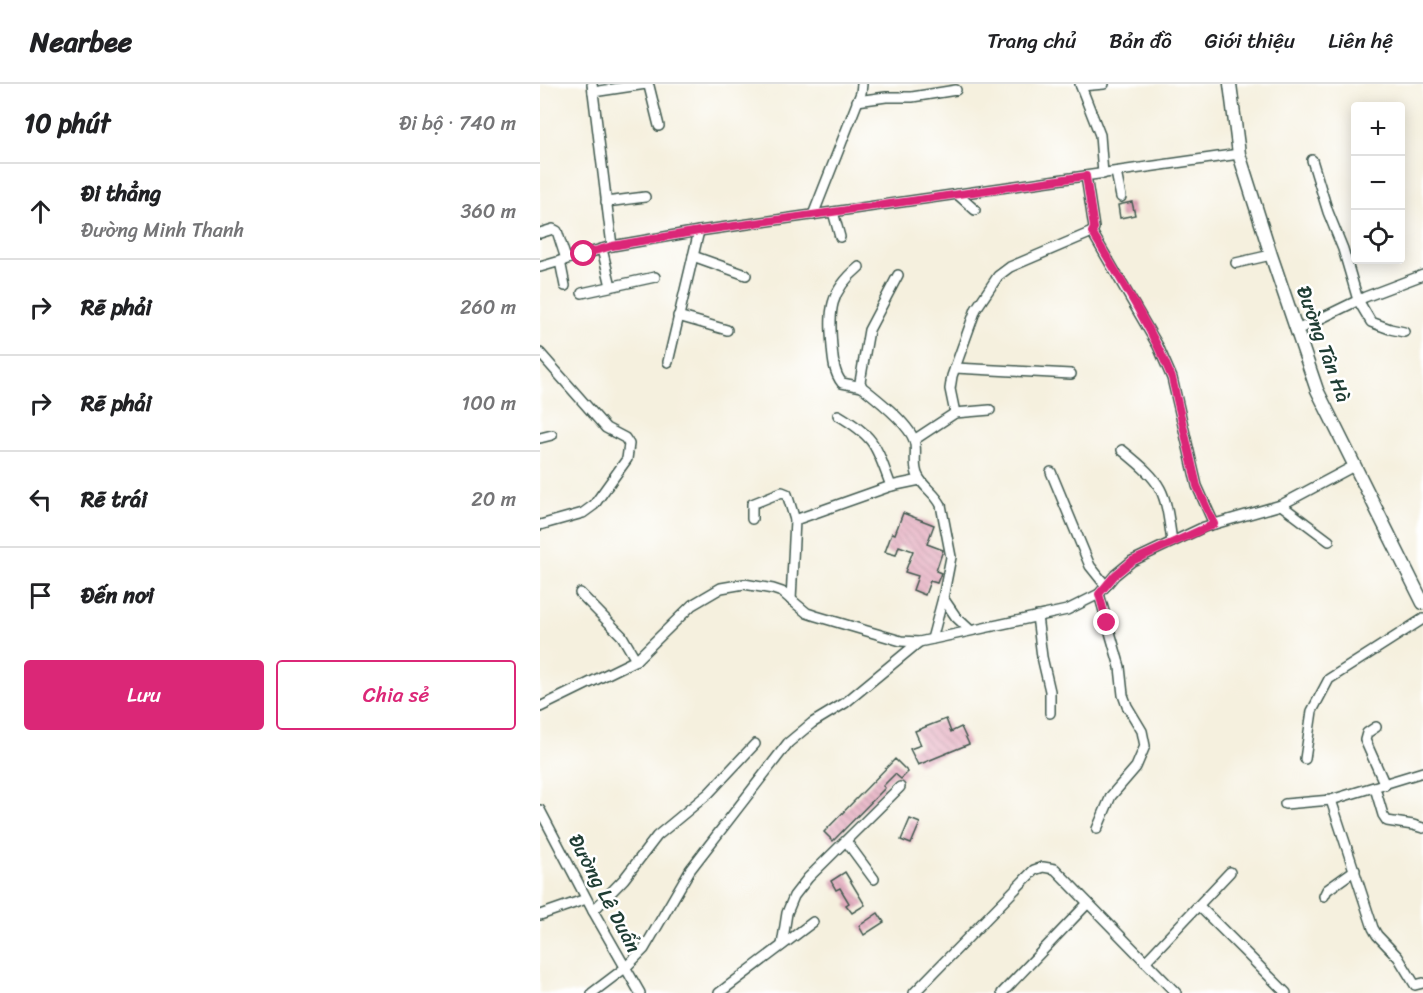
<!DOCTYPE html>
<html lang="vi">
<head>
<meta charset="utf-8">
<style>
  :root { --surface:#fff; --page:#f2f2f2; --text:#202124; --muted:#757577; --line:#e0e0e0; --accent:#db2777 }
  body { margin:0; font-family:Sriracha,sans-serif; background:var(--page); color:var(--text) }
  .controls { position:absolute; right:18px; top:18px; display:grid; overflow:hidden; border-radius:6px; box-shadow:0 3px 15px #0003 }
  .controls button { width:54px; height:54px; display:grid; place-items:center; padding:0; border:0; border-bottom:2px solid var(--line); background:var(--surface); color:var(--text); font:30px sans-serif }
  .stop { position:absolute; width:18px; height:18px; margin:-14px; border:4px solid #db2777; border-radius:50%; background:#fff }
  .stop.end { background:#db2777; border-color:#fff; box-shadow:0 2px 6px #0008 }
  .list { margin:0; padding:0; list-style:none }
  h2 { display:flex; justify-content:space-between; align-items:center; height:78px; margin:0; padding:0 24px; font-size:26px }
  h2 small { font-size:20px; font-weight:400; color:var(--muted) }
  .list li { display:grid; grid-template-columns:39px 1fr auto; gap:18px; align-items:center; box-sizing:border-box; height:96px; padding:0 24px; border-top:2px solid var(--line) }
  .list b { display:block; font-size:22px; white-space:nowrap }
  .list p { margin:0; font-size:20px; white-space:nowrap; color:var(--muted) }
  .list em { font-size:20px; font-style:normal; color:var(--muted) }
  .actions { display:flex; gap:12px; padding:18px 24px }
  .actions a { flex:1; padding:14px 0; border:2px solid var(--accent); border-radius:6px; text-align:center; font-size:21px; color:var(--accent) }
  .actions .main { background:var(--accent); color:#fff }
  .icon { flex:none; width:33px; height:33px; fill:none; stroke:currentColor; stroke-width:2; stroke-linecap:round; stroke-linejoin:round }
  .map { position:relative; flex:none; width:883px; height:909px; overflow:hidden }
  header { display:flex; align-items:center; gap:36px; box-sizing:border-box; height:84px; padding:0 30px; background:var(--surface); border-bottom:2px solid var(--line) }
  header strong { font-size:28px }
  nav { display:flex; gap:33px; margin-inline-start:auto; font-size:21px }
  main { display:flex }
  aside { flex:1; background:var(--surface) }
  .map>svg:first-child { display:block }
  .building { fill:url(#building-back-hatch) }
  .lines { fill:none; stroke-linecap:round; stroke-linejoin:round }
  .minor-casing { stroke:#3f584e; stroke-width:12 }
  .major-casing { stroke:#3f584e; stroke-width:15 }
  .minor { stroke:#fff; stroke-width:9 }
  .major { stroke:#fff; stroke-width:12 }
  .route { stroke:#db2777; stroke-width:8 }
  .labels { text-anchor:middle; stroke-width:5; stroke-linejoin:round; paint-order:stroke }
  .street-label { font-size:20px; fill:#1f3d34; stroke:#fff }
</style>
</head>
<body>
<header>
<strong>Nearbee</strong>
<nav><a>Trang chủ</a><a>Bản đồ</a><a>Giới thiệu</a><a>Liên hệ</a></nav>
</header>
<main>
<aside>
<h2>10 phút<small>Đi bộ · 740 m</small></h2>
<ul class="list">
<li><svg class="icon" aria-label="ahead" viewBox="0 0 24 24"><path d="M12 20V5M6 11l6-6 6 6"/></svg><div><b>Đi thẳng</b><p>Đường Minh Thanh</p></div><em>360 m</em></li>
<li><svg class="icon" aria-label="right" viewBox="0 0 24 24"><path d="M7 20v-9h11M14 6l5 5-5 5"/></svg><div><b>Rẽ phải</b></div><em>260 m</em></li>
<li><svg class="icon" aria-label="right" viewBox="0 0 24 24"><path d="M7 20v-9h11M14 6l5 5-5 5"/></svg><div><b>Rẽ phải</b></div><em>100 m</em></li>
<li><svg class="icon" aria-label="left" viewBox="0 0 24 24"><path d="M17 20v-9H6M10 6l-5 5 5 5"/></svg><div><b>Rẽ trái</b></div><em>20 m</em></li>
<li><svg class="icon" aria-label="arrive" viewBox="0 0 24 24"><path d="M6 21V4h12l-3 4 3 4H6"/></svg><div><b>Đến nơi</b></div></li>
</ul>
<div class="actions"><a class="main">Lưu</a><a>Chia sẻ</a></div>
</aside>
<div class="map">
<svg width="883" height="909" viewBox="0 0 883 909">
  <defs>
    <pattern id="building-back-hatch" width="6" height="6" patternUnits="userSpaceOnUse" patternTransform="scale(1.5)"><rect width="6" height="6" fill="#e4a8bc"/><path d="M-1 5l2 2M0 0l6 6M5-1l2 2" fill="none" stroke="#b88a9a"/></pattern>
  </defs>
  <rect width="100%" height="100%" fill="#fff"/>
  <filter id="ink" filterUnits="userSpaceOnUse"><feTurbulence type="fractalNoise" baseFrequency=".0167" numOctaves="2"/><feDisplacementMap in="SourceGraphic" scale="12" xChannelSelector="R" yChannelSelector="G"/><feConvolveMatrix kernelMatrix="1 2 1 2 8 2 1 2 1" color-interpolation-filters="sRGB"/></filter>
  <filter id="wash" filterUnits="userSpaceOnUse"><feTurbulence type="fractalNoise" baseFrequency=".008" numOctaves="4" result="noise"/><feDisplacementMap in="SourceGraphic" scale="24" xChannelSelector="R" yChannelSelector="G"/><feGaussianBlur stdDeviation="1.35" result="paint"/><feColorMatrix in="noise" values="0 0 0 0 0 0 0 0 0 0 0 0 0 0 0 0 0 1.4 0 .05"/><feComposite in="paint" operator="in"/></filter>
  <g filter="url(#wash)">
    <rect width="100%" height="100%" fill="#f5f0de"/>
    <g id="blocks">
      <!-- building -->
      <g class="building">
        <path d="M592 118 595 131 580 134 578 121Z"/>
        <path d="M363 429 394 441 387 460 403 466 396 487 401 489 397 499 390 497 385 511 373 506 378 492 365 488 373 467 359 462 356 471 345 468 352 449 355 450Z"/>
        <path d="M406 635 411 648 421 643 429 660 378 681 370 665 381 661 375 647Z"/>
        <path d="M355 675 368 688 361 695 355 690 343 702 345 704 293 757 284 748Z"/>
        <path d="M370 735 380 739 371 760 361 756Z"/>
        <path d="M305 788 325 821 312 829 306 821 309 819 300 804 296 806 291 797Z"/>
        <path d="M338 829 344 838 324 851 319 842Z"/>
      </g>
    </g>
  </g>
  <g filter="url(#ink)">
    <use href="#blocks" fill-opacity="0" stroke="#3f584e" stroke-width="1.5"/>
    <g class="lines">
      <!-- minor casing -->
      <g class="minor-casing">
        <g id="minor">
          <path d="M52 0 72 162"/>
          <path d="M540 0 560 51 563 90"/>
          <path d="M541 2 564 0"/>
          <path d="M53 8 106 0 109 2 119 42"/>
          <path d="M317 17 346 13H372L416 6"/>
          <path d="M772 76 788 128 803 165 818 216 831 238 850 245 864 248"/>
          <path d="M576 88 581 113"/>
          <path d="M546 92 554 144 552 148 618 262 632 294 657 402 674 440"/>
          <path d="M417 110 435 126"/>
          <path d="M66 118 105 113"/>
          <path d="M293 128 300 153"/>
          <path d="M273 131 321 9 322 0"/>
          <path d="M0 149 13 145 17 147 26 175"/>
          <path d="M62 165 71 202"/>
          <path d="M153 172 206 191"/>
          <path d="M20 177 25 202"/>
          <path d="M696 179 731 171"/>
          <path d="M0 183 72 162 159 147 699 70"/>
          <path d="M319 183C289 208 289 227 292 263 293 276 294 289 302 299L322 303"/>
          <path d="M358 191 329 246 320 298 322 303C336 314 368 339 374 356 378 367 372 381 378 392 383 403 395 409 401 421L411 473 403 514 416 533 430 546"/>
          <path d="M42 209 115 193"/>
          <path d="M138 232 187 246"/>
          <path d="M757 246 825 213 883 191"/>
          <path d="M0 269 66 344 85 354 89 360 87 375 54 421 43 429 0 441"/>
          <path d="M128 278 159 147"/>
          <path d="M415 284 531 290"/>
          <path d="M415 329 410 305 412 292 436 225 458 192 470 183 552 148"/>
          <path d="M298 331C337 354 336 363 351 402"/>
          <path d="M0 354 12 351"/>
          <path d="M374 356 415 329 450 326"/>
          <path d="M582 366C624 400 625 405 632 458"/>
          <path d="M511 388 550 482 566 502"/>
          <path d="M741 421 789 457"/>
          <path d="M212 435V420L242 408 247 410 255 436 251 516"/>
          <path d="M255 436 351 402 380 396"/>
          <path d="M40 509 82 552 96 576"/>
          <path d="M497 532 502 573 510 607V629"/>
          <path d="M392 555 403 514"/>
          <path d="M0 623 96 576 152 521 181 504 204 500 233 505 242 508 267 529 276 532 361 557 379 558 527 526 559 510 575 491 592 477 664 443 741 421 814 382"/>
          <path d="M836 643 827 649 825 656 845 701"/>
          <path d="M765 675 772 627 789 595 883 535"/>
          <path d="M835 704 843 731 847 737 873 741 883 744"/>
          <path d="M791 716 833 844 837 851 858 873 875 901 883 899"/>
          <path d="M745 720 791 716 883 688"/>
          <path d="M0 726 53 827 100 909"/>
          <path d="M557 745 571 712 596 683 605 662 602 647 587 622 583 611 580 583 559 510"/>
          <path d="M306 757 334 795"/>
          <path d="M784 812 787 806 815 786"/>
          <path d="M659 822 746 909"/>
          <path d="M53 827 84 795 117 752 169 709 215 660"/>
          <path d="M0 831 46 815"/>
          <path d="M242 861 247 829 254 812 268 794 360 703"/>
          <path d="M605 878 690 788"/>
          <path d="M52 909 85 884 104 865 150 786 248 659 272 639 305 619 379 558"/>
          <path d="M179 909 273 838"/>
          <path d="M374 909 494 786 503 783 515 785 636 909"/>
          <path d="M462 909 548 819"/>
        </g>
      </g>
      <!-- major casing -->
      <g class="major-casing">
        <path id="major" d="M690 0 699 70 731 171 777 306 883 519"/>
      </g>
      <!-- minor -->
      <use href="#minor" class="minor"/>
      <!-- major -->
      <use href="#major" class="major"/>
    </g>
  </g>
  <g class="lines" filter="url(#ink)">
    <!-- route -->
    <path class="route" d="M44 170 72 162 159 147 546 92 554 144 552 148C581 196 611 243 632 294L657 402 674 440 592 477 575 491 559 510 567 539"/>
  </g>
  <g class="labels">
    <!-- street labels -->
    <g class="street-label">
      <text transform="translate(784 260) rotate(70)" y="7">Đường Tân Hà</text>
      <text transform="translate(65 809) rotate(62)" y="7">Đường Lê Duẩn</text>
    </g>
  </g>
</svg>
<div class="controls">
<button>+</button>
<button>−</button>
<button><svg class="icon" aria-label="locate" viewBox="0 0 24 24"><circle cx="12" cy="12" r="6"/><path d="M12 2v4M12 18v4M2 12h4M18 12h4"/></svg></button>
</div>
<div class="stop" style="left:44px;top:170px"></div>
<div class="stop end" style="left:567px;top:539px"></div>
</div>
</main>
</body>
</html>
